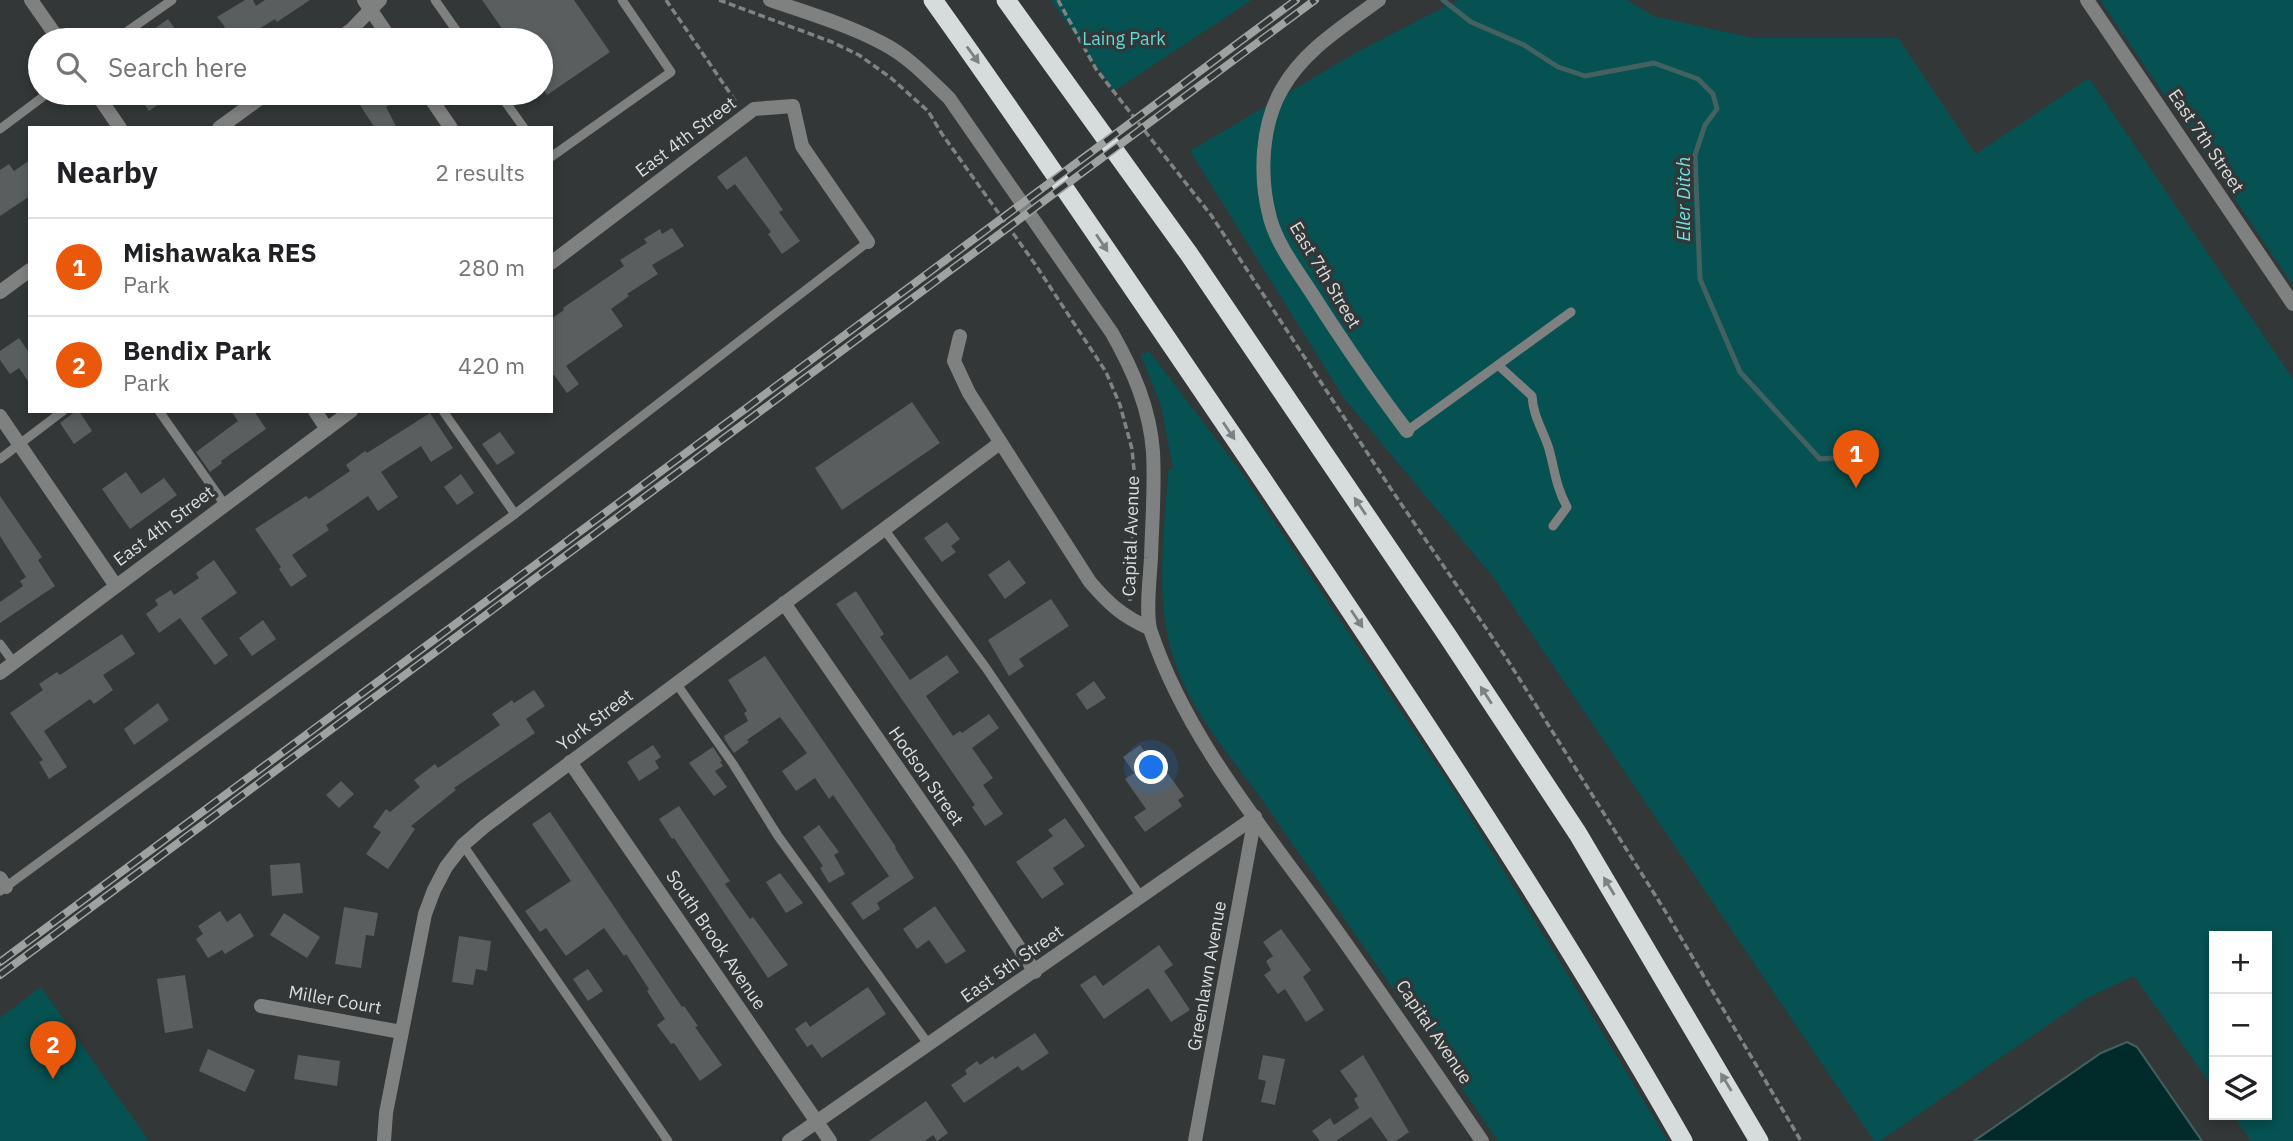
<!DOCTYPE html>
<html lang="en">
<head>
<meta charset="utf-8">
<style>
  :root { --surface:#fff; --page:#f2f2f2; --text:#202124; --muted:#757577; --line:#e0e0e0; --accent:#ea580c }
  body { margin:0; font-family:"IBM Plex Sans",sans-serif; background:var(--page); color:var(--text) }
  .controls { position:absolute; right:21px; bottom:21px; display:grid; overflow:hidden; border-radius:0px; box-shadow:0 4px 10px #0003 }
  .controls button { width:63px; height:63px; display:grid; place-items:center; padding:0; border:0; border-bottom:2px solid var(--line); background:var(--surface); color:var(--text); font:35px sans-serif }
  .you { position:absolute; left:1152px; top:768px; width:24px; height:24px; margin:-18px; border:5px solid #fff; border-radius:50%; background:#1a73e8; box-shadow:0 0 0 10px #1a73e833 }
  .badge { display:grid; place-items:center; width:46px; height:46px; border-radius:50%; background:var(--accent); color:#fff; font-size:23px; font-weight:700 }
  .pin { position:absolute; translate:-50% -58px; filter:drop-shadow(0 2px 4px #0008) }
  .pin::after { content:''; position:absolute; top:37px; width:24px; height:21px; background:inherit; clip-path:polygon(0 0,100% 0,50% 100%) }
  .list { margin:0; padding:0; list-style:none }
  h2 { display:flex; justify-content:space-between; align-items:center; height:91px; margin:0; padding:0 28px; font-size:30px }
  h2 small { font-size:23px; font-weight:400; color:var(--muted) }
  .list li { display:grid; grid-template-columns:46px 1fr auto; gap:21px; align-items:center; box-sizing:border-box; height:98px; padding:0 28px; border-top:2px solid var(--line) }
  .list b { display:block; font-size:26px; white-space:nowrap }
  .list p { margin:0; font-size:23px; white-space:nowrap; color:var(--muted) }
  .list em { font-size:23px; font-style:normal; color:var(--muted) }
  .icon { flex:none; width:38px; height:38px; fill:none; stroke:currentColor; stroke-width:2; stroke-linecap:round; stroke-linejoin:round }
  .map { position:relative; flex:none; width:2293px; height:1141px; overflow:hidden }
  .search { position:absolute; background:var(--surface); box-shadow:0 4px 10px #0003; left:28px; top:28px; width:525px; height:77px; display:flex; align-items:center; gap:18px; box-sizing:border-box; padding:0 24px; border-radius:38px; color:var(--muted); font-size:26px }
  .panel { position:absolute; background:var(--surface); box-shadow:0 4px 10px #0003; left:28px; top:126px; width:525px; height:287px; border-radius:0px }
  .map>svg:first-child { display:block }
  .green { fill:#065151 }
  .water { fill:#012b2a; stroke:#426160; stroke-width:2 }
  .lines { fill:none; stroke-linecap:round; stroke-linejoin:round }
  .stream { stroke:#426160; stroke-width:5 }
  .building { fill:#5a5e5e }
  .path { stroke:#7f8382; stroke-width:3.5; stroke-dasharray:7 3.5; stroke-linecap:butt }
  .service { stroke:#7f8181; stroke-width:9 }
  .minor { stroke:#7f8181; stroke-width:14 }
  .trunk { stroke:#d6dbdb; stroke-width:19 }
  .rail-casing { stroke:#9ea2a1; stroke-width:8 }
  .rail { stroke:#333737; stroke-width:5; stroke-dasharray:16; stroke-linecap:butt }
  .oneway { fill:#7c8181 }
  .labels { text-anchor:middle; stroke-width:7; stroke-linejoin:round; paint-order:stroke }
  .park-label { font-size:18px; fill:#65d7d4; stroke:#333737 }
  .street-label { font-size:18px; fill:#dbdedd; stroke:#333737 }
  .water-label { font-size:19px; font-style:italic; fill:#70e1df; stroke:#333737 }
</style>
</head>
<body>
<div class="map">
<svg width="2293" height="1141" viewBox="0 0 2293 1141">
  <rect width="100%" height="100%" fill="#333737"/>
  <!-- green -->
  <g class="green">
    <path d="M1051 0H1252L1114 91Z"/>
    <path d="M1458 0H1627L1654 16 1753 38H1898L1976 154 2089 78 2293 379V1141H2251L2233 1115H2267V936H2214V1089L2134 976 2087 998 1880 1141H1874L1494 578 1344 398 1190 151 1357 52Z"/>
    <path d="M2100 0H2293V285Z"/>
    <path d="M1149 351 1242 473 1458 797 1553 950 1668 1141H1498C1423 1032 1347 922 1271 813 1237 762 1191 716 1173 656 1154 596 1165 532 1168 471L1173 468 1161 406 1141 355Z"/>
    <path d="M41 987 149 1141H0V1018Z"/>
  </g>
  <!-- water -->
  <path class="water" d="M2127 1042 2137 1047 2202 1141H1974L2101 1053Z"/>
  <g class="lines">
    <!-- stream -->
    <path class="stream" d="M1443 0 1471 22 1524 45 1558 67 1585 76 1654 63 1698 79 1713 94 1717 109 1705 125 1695 155 1700 279 1740 372 1820 459 1846 457"/>
  </g>
  <!-- building -->
  <g class="building">
    <path d="M245 0H253L256 6 265 0H310L277 22 275 19 241 40H207L225 27 217 17Z"/>
    <path d="M482 0H574L610 52 547 95 541 86V40H510Z"/>
    <path d="M168 19 183 40H139Z"/>
    <path d="M137 93H175L149 111Z"/>
    <path d="M352 93H387L393 102 386 107 397 128H375Z"/>
    <path d="M746 156 783 210 779 212 800 241 782 254 768 234 771 232 735 184 727 190 717 177Z"/>
    <path d="M30 160V196L0 216V170L9 164 14 171Z"/>
    <path d="M672 228 684 246 652 265 658 274 627 294 629 296 611 309 623 326 566 366 579 384 567 393 554 375 551 376V319L564 310 563 308 624 266 620 260 647 243 644 239 660 229 662 234Z"/>
    <path d="M19 338 30 354V384L19 368 10 374 0 360V351Z"/>
    <path d="M912 402 940 443 842 510 815 468Z"/>
    <path d="M76 411H79L92 431 74 444 60 423Z"/>
    <path d="M231 411H254L266 429 221 461 222 463 210 472 196 452 238 421Z"/>
    <path d="M430 413 453 448 431 462 421 446 381 472 398 497 378 511 368 496 326 525 329 530 292 555 307 576 291 587 279 569 281 567 255 529 306 496 309 499 350 471 346 465 365 451 367 453Z"/>
    <path d="M500 432 515 453 497 465 482 444Z"/>
    <path d="M126 472 141 494 164 478 177 495 130 529 102 489Z"/>
    <path d="M461 474 474 493 457 505 444 487Z"/>
    <path d="M0 496 42 557 38 560 55 586 0 623V602L23 586 20 581 26 577 0 536Z"/>
    <path d="M947 522 960 539 951 546 956 552 942 562 924 538Z"/>
    <path d="M214 560 237 593 201 618 228 655 215 665 180 618 159 633 146 614 158 605 155 600 171 590 174 595 199 578 196 573Z"/>
    <path d="M1009 560 1026 583 1005 599 988 575Z"/>
    <path d="M856 591 884 634 880 637 910 680 947 655 959 672 926 696 953 736 960 731 962 733 989 714 999 728 972 748 993 778 983 785 1003 814 985 826 972 807 975 805 836 604Z"/>
    <path d="M1051 599 1069 626 1019 659 1024 666 1009 676 988 640Z"/>
    <path d="M263 620 276 639 252 656 239 638Z"/>
    <path d="M122 634 135 654 103 675 113 690 94 704 90 699 44 731 67 767 49 779 39 762 43 760 10 713 43 690 39 684 57 672 60 675Z"/>
    <path d="M765 656 896 847 895 848 914 878 877 903 880 909 863 920 851 903 889 876 833 795 829 799 815 778 796 791 782 771 807 753 780 717 747 740 749 742 734 753 725 740 724 736 748 721 744 713 747 711 728 680Z"/>
    <path d="M1094 681 1106 698 1087 710 1076 694Z"/>
    <path d="M534 690 545 706 526 719 535 733 454 788 456 790 411 826 415 829 388 869 366 854 381 832 373 827 386 809 390 812 420 787 414 780 435 764 438 768 500 725 492 714 512 700 514 703Z"/>
    <path d="M158 703 169 720 134 745 124 729Z"/>
    <path d="M653 745 661 757 655 761 659 768 639 781 627 762Z"/>
    <path d="M1140 745 1153 763 1158 760 1184 796 1178 800 1182 806 1145 832 1134 817 1146 809 1125 779 1134 773 1123 757Z"/>
    <path d="M713 747 722 761 720 762 723 766 715 771 727 787 714 796 689 763Z"/>
    <path d="M341 781 354 794 339 808 326 795Z"/>
    <path d="M679 806 730 881 725 884 750 919 753 917 788 965 768 978 674 838 672 839 659 819Z"/>
    <path d="M550 812 682 1007 684 1006 698 1026 695 1027 722 1065 700 1081 674 1043 671 1044 657 1025 665 1019 647 991 649 989 626 954 624 956 604 928 566 956 546 928 540 932 525 911 571 881 532 824Z"/>
    <path d="M1065 818 1085 846 1053 868 1064 884 1042 899 1016 862 1053 836 1048 830Z"/>
    <path d="M819 825 839 852 834 855 845 874 829 883 820 868 823 866 803 837Z"/>
    <path d="M300 863 303 893 272 896 270 865Z"/>
    <path d="M780 873 803 903 786 913 766 882Z"/>
    <path d="M935 906 966 951 946 964 929 940 917 949 903 929Z"/>
    <path d="M344 907 378 913 374 936 366 935 361 968 335 964Z"/>
    <path d="M220 911 227 922 240 913 254 936 225 954 222 950 208 958 196 939 203 934 198 926Z"/>
    <path d="M284 913 320 937 307 958 270 935Z"/>
    <path d="M1281 929 1311 970 1303 977 1324 1010 1306 1022 1285 989 1278 994 1264 975 1271 970 1266 961 1273 956 1263 942Z"/>
    <path d="M459 936 491 941 487 971 476 969 473 985 452 982Z"/>
    <path d="M1159 945 1173 965 1164 971 1190 1010 1171 1022 1148 988 1104 1019 1080 985 1095 975 1103 986Z"/>
    <path d="M588 969 603 991 588 1001 573 979Z"/>
    <path d="M185 975 193 1028 165 1033 157 979Z"/>
    <path d="M868 987 886 1014 822 1058 812 1044 807 1047 795 1029 806 1021 810 1027Z"/>
    <path d="M1035 1033 1049 1053 1022 1071 1018 1066 964 1103 951 1085 967 1074 965 1070 977 1061 980 1065 993 1056 995 1059Z"/>
    <path d="M208 1049 255 1070 245 1092 199 1071Z"/>
    <path d="M298 1055 340 1061 337 1086 294 1079Z"/>
    <path d="M1263 1055 1285 1059 1275 1105 1261 1102 1266 1081 1258 1079Z"/>
    <path d="M1363 1055 1409 1132 1396 1141H1388L1371 1117 1336 1141H1320L1312 1131 1330 1118 1334 1125 1359 1108 1354 1099 1358 1096 1340 1071Z"/>
    <path d="M926 1101 948 1133 937 1141 933 1135 925 1141H869Z"/>
  </g>
  <g class="lines">
    <!-- path -->
    <g class="path">
      <path d="M666 0 736 102"/>
      <path d="M719 0 832 42 859 55 891 78 928 111 942 134 1035 264 1106 372 1120 405 1132 449 1135 480 1130 601"/>
      <path d="M1058 0 1096 69 1211 215 1393 492 1505 656 1667 914 1801 1141"/>
    </g>
    <!-- service -->
    <g class="service">
      <path d="M435 0 463 40"/>
      <path d="M115 40 172 0"/>
      <path d="M499 93 524 128"/>
      <path d="M0 129 48 93"/>
      <path d="M551 157 671 72 622 0"/>
      <path d="M1498 365 1532 396C1533 416 1543 430 1549 449 1555 471 1556 487 1567 507L1553 526"/>
      <path d="M159 411 225 505"/>
      <path d="M443 411 515 514"/>
      <path d="M1407 431 1571 312"/>
      <path d="M0 459 63 411"/>
      <path d="M884 529 986 668 1141 897"/>
      <path d="M0 644 14 663"/>
      <path d="M676 683 733 764 778 836 929 1045"/>
      <path d="M463 845 668 1141"/>
      <path d="M0 891 515 514 868 242"/>
    </g>
    <!-- minor -->
    <g class="minor">
      <path d="M31 0 59 40"/>
      <path d="M364 0 391 40"/>
      <path d="M770 0C807 13 846 24 882 43 908 56 928 78 949 98L1112 333C1133 370 1150 409 1153 452 1155 488 1152 523 1151 558 1150 577 1145 617 1151 632 1186 736 1259 823 1322 910 1377 986 1429 1064 1482 1141"/>
      <path d="M1379 0C1344 26 1304 50 1282 89 1261 125 1259 177 1270 218 1277 244 1296 269 1311 292 1341 339 1373 386 1407 431"/>
      <path d="M2087 0 2293 304"/>
      <path d="M337 40 351 30 380 0"/>
      <path d="M96 93 120 128"/>
      <path d="M427 93 451 128"/>
      <path d="M219 128 267 93"/>
      <path d="M551 263 754 109 793 106 802 146 868 242"/>
      <path d="M0 292 30 270"/>
      <path d="M960 336 954 361 969 393 1090 582C1109 604 1122 616 1149 628"/>
      <path d="M315 411 327 429"/>
      <path d="M0 416 116 586"/>
      <path d="M784 603 962 861 1035 972"/>
      <path d="M0 673 351 411"/>
      <path d="M570 762 830 1141"/>
      <path d="M0 878 6 887"/>
      <path d="M261 1006 401 1032"/>
      <path d="M384 1141 386 1113 425 914 434 890 446 867 463 845 485 826 1000 443"/>
      <path d="M789 1141 1255 817"/>
      <path d="M1195 1141 1255 817"/>
    </g>
    <!-- trunk -->
    <g class="trunk">
      <path d="M933 0C1041 151 1144 305 1248 458 1399 682 1549 906 1683 1141"/>
      <path d="M1006 0 1189 254 1447 635 1578 834 1759 1141"/>
    </g>
    <!-- rail casing -->
    <g class="rail-casing">
      <g id="rail">
        <path d="M0 962 1296 0"/>
        <path d="M0 975 1315 0"/>
      </g>
    </g>
    <!-- rail -->
    <use href="#rail" class="rail"/>
  </g>
  <!-- one-way arrows -->
  <defs><path id="oneway-solid" d="M-6-.8H1V-3.2L6.5 0L1 3.2V.8H-6Z" transform="scale(1.75)"/></defs>
  <g class="oneway">
    <use href="#oneway-solid" transform="translate(973 55) rotate(54)"/>
    <use href="#oneway-solid" transform="translate(1102 243) rotate(56)"/>
    <use href="#oneway-solid" transform="translate(1229 431) rotate(56)"/>
    <use href="#oneway-solid" transform="translate(1360 506) rotate(-124)"/>
    <use href="#oneway-solid" transform="translate(1357 619) rotate(56)"/>
    <use href="#oneway-solid" transform="translate(1486 695) rotate(-123)"/>
    <use href="#oneway-solid" transform="translate(1609 886) rotate(-121)"/>
    <use href="#oneway-solid" transform="translate(1726 1082) rotate(-121)"/>
  </g>
  <g class="labels">
    <!-- park labels -->
    <g class="park-label">
      <text x="1124" y="45">Laing Park</text>
    </g>
    <!-- street labels -->
    <g class="street-label">
      <text transform="translate(686 137) rotate(-37)" y="6">East 4th Street</text>
      <text transform="translate(2206 141) rotate(56)" y="6">East 7th Street</text>
      <text transform="translate(1325 275) rotate(59)" y="6">East 7th Street</text>
      <text transform="translate(164 526) rotate(-37)" y="6">East 4th Street</text>
      <text transform="translate(1131 536) rotate(-88)" y="6">Capital Avenue</text>
      <text transform="translate(595 720) rotate(-37)" y="6">York Street</text>
      <text transform="translate(926 776) rotate(55)" y="6">Hodson Street</text>
      <text transform="translate(716 940) rotate(56)" y="6">South Brook Avenue</text>
      <text transform="translate(1012 964) rotate(-35)" y="6">East 5th Street</text>
      <text transform="translate(1207 976) rotate(-80)" y="6">Greenlawn Avenue</text>
      <text transform="translate(335 1000) rotate(10)" y="6">Miller Court</text>
      <text transform="translate(1434 1032) rotate(56)" y="6">Capital Avenue</text>
    </g>
    <!-- water labels -->
    <g class="water-label">
      <text transform="translate(1683 199) rotate(-90)" y="7">Eller Ditch</text>
    </g>
  </g>
</svg>
<div class="controls">
<button>+</button>
<button>−</button>
<button><svg class="icon" aria-label="layers" viewBox="0 0 24 24"><path d="M12 4l9 5-9 5-9-5zM3 14l9 5 9-5"/></svg></button>
</div>
<div class="you"></div>
<div class="pin badge" style="left:1856px;top:488px">1</div>
<div class="pin badge" style="left:53px;top:1079px">2</div>
<div class="search"><svg class="icon" aria-label="search" viewBox="0 0 24 24"><circle cx="10" cy="10" r="6"/><path d="M15 15l6 6"/></svg>Search here</div>
<section class="panel">
<h2>Nearby<small>2 results</small></h2>
<ul class="list">
<li><span class="badge">1</span><div><b>Mishawaka RES</b><p>Park</p></div><em>280 m</em></li>
<li><span class="badge">2</span><div><b>Bendix Park</b><p>Park</p></div><em>420 m</em></li>
</ul>
</section>
</div>
</body>
</html>
